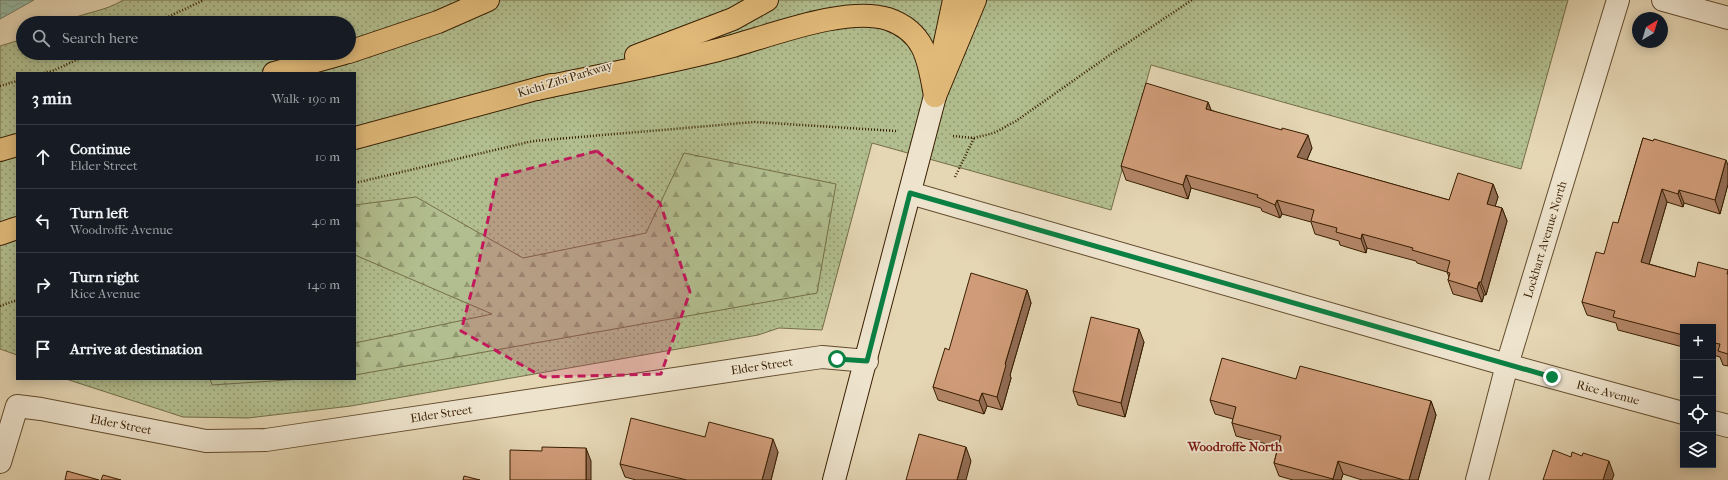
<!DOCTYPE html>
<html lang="en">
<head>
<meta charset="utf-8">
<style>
  :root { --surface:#171b24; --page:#20242c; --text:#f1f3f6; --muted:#9ea1a6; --line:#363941 }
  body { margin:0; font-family:"IM FELL French Canon",serif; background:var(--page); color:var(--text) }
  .controls { position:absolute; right:12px; bottom:12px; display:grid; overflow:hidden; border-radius:0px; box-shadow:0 2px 10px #0003 }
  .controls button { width:36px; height:36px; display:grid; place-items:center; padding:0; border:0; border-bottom:1px solid var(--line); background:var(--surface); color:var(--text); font:20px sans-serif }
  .compass { position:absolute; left:1632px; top:12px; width:36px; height:36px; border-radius:50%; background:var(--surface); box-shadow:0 2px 10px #0003; rotate:38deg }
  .stop { position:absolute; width:12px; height:12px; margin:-9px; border:3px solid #0b8043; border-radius:50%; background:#fff }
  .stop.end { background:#0b8043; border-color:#fff; box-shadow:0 1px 4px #0008 }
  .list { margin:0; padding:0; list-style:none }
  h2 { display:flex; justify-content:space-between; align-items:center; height:52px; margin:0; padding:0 16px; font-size:17px }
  h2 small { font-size:13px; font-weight:400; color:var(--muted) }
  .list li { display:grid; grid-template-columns:26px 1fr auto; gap:12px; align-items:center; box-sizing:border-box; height:64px; padding:0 16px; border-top:1px solid var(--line) }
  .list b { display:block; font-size:15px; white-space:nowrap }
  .list p { margin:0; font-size:13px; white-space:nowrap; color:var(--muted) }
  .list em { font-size:13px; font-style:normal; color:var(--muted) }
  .icon { flex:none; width:22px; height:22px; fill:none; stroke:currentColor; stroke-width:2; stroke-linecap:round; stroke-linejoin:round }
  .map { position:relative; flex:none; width:1728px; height:480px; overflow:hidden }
  .search { position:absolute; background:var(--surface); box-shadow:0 2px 10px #0003; left:16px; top:16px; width:340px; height:44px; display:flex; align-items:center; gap:10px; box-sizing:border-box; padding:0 14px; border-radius:22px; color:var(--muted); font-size:15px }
  .panel { position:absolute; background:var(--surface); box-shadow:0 2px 10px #0003; left:16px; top:72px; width:340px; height:308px; border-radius:0px }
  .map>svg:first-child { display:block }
  .grass { fill:url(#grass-dots); stroke:#756e48 }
  .forest { fill:url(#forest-firs); stroke:#756e48 }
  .water { fill:url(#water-waves); stroke:#717c64 }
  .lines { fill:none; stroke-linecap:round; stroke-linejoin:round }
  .street-casing { stroke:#634c2d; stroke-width:24 }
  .secondary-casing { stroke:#381e00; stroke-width:24 }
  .highway-casing { stroke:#381e00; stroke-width:24 }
  .path { stroke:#381e00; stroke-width:2.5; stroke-dasharray:1 2; stroke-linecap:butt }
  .street { stroke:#eee4ce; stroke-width:22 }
  .secondary { stroke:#eee4ce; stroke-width:22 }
  .highway { stroke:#e2bb7a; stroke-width:22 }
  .wall { fill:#b28567; stroke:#381e00 }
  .shaded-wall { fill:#916c54; stroke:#381e00 }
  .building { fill:#cf9b78; stroke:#381e00 }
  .route { stroke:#0b8043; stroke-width:5 }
  .marked { fill:#c2185b; fill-opacity:0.2; stroke:#c2185b; stroke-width:3; stroke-dasharray:8 5; stroke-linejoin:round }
  .labels { text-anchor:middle; stroke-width:3.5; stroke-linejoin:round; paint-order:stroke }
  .street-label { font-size:12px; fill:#381e00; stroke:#eee4ce }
  .neighbourhood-label { font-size:13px; font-weight:bold; fill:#7a1f14; stroke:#eee4ce }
</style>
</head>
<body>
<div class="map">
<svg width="1728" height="480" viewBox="0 0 1728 480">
  <defs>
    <pattern id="grass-dots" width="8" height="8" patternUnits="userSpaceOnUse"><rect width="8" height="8" fill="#b2be8f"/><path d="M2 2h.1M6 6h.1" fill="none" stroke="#929a72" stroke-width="1.8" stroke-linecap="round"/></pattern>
    <pattern id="forest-firs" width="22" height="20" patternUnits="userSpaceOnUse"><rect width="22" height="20" fill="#b2be8f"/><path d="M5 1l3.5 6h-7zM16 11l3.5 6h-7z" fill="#929a72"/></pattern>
    <pattern id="water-waves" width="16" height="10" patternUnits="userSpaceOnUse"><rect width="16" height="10" fill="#97baa7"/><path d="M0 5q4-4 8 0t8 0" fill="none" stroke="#839f8e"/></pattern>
  </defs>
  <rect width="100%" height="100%" fill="#e5d6b4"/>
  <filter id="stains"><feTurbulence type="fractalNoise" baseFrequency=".005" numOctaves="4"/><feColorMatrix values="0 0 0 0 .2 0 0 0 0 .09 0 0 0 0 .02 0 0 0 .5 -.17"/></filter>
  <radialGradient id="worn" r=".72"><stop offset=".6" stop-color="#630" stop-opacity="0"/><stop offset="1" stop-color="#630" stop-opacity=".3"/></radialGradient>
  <!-- grass -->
  <path class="grass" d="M123 0H1568L1521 169 1151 65 1111 210 872 143 822 330 779 328 758 335 351 406 248 418 183 417 66 379H355V73H17V355L0 349V46L23 39V53H349V23H63C82 12 105 12 123 0Z"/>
  <!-- forest -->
  <g class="forest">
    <path d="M684 153 836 184 817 293 355 375V343L492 314 355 255V205L416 197 523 258 646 233Z"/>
    <path d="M210 379H302L212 385Z"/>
  </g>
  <!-- water -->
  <path class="water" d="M0 0H34L0 19Z"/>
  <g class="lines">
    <!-- street casing -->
    <g class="street-casing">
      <g id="street">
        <path d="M1663 0 1728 18"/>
        <path id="s1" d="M910 193 1507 365 1683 413"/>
        <path d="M1713 422 1728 426"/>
        <path id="s2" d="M0 462 17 406 41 409 206 441 266 440 822 357 867 361"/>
        <path id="s3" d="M1477 480 1507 365 1618 0"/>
      </g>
    </g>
    <!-- secondary casing -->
    <g class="secondary-casing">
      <path id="secondary" d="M834 480 935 96"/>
    </g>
    <!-- highway casing -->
    <g class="highway-casing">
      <g id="highway">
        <path d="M349 52 438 22 488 0"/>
        <path d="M943 52 954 0"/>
        <path d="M636 56 733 19 767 0"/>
        <path d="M274 73 345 53"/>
        <path d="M537 89C597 76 658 65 718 50 763 39 844 5 888 19 926 32 929 62 935 96"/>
        <path d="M935 96 975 0"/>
        <path d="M355 138 551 85"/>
        <path d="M0 150 17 145"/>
        <path d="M0 234 17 228"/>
      </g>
    </g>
    <!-- path -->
    <g class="path">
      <path d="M155 23 204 0"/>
      <path d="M44 73 55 70 91 53"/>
      <path d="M0 86 17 81"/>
      <path d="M953 136 974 138 994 133 1016 121 1114 52 1192 0"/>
      <path d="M955 177 974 138"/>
      <path d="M355 183 533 141 755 122 896 131"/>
      <path d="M0 306 17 300"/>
    </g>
    <!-- street -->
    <use href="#street" class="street"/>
    <!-- secondary -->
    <use href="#secondary" class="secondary"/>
    <!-- highway -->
    <use href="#highway" class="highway"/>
  </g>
  <!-- wall -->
  <g class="wall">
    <path d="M1208 102 1211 110 1312 148 1307 160 1449 200 1493 184 1498 197 1495 206 1502 208 1507 221 1486 295H1484L1482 302 1453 294 1448 280 1449 277 1447 272 1417 263 1416 261 1367 248 1366 253 1340 245 1339 241 1315 234 1311 222 1282 214 1280 218 1262 211 1261 208 1191 188 1188 199 1126 180 1121 166Z"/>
    <path d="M1643 138 1728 165V184L1720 214 1684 203 1683 207 1667 202 1649 264 1695 277 1728 270V366L1723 365 1720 357 1713 355V327H1683V347L1618 330 1616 323 1587 315 1582 302 1604 254 1618 223Z"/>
    <path d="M1027 290 1031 303 1010 375 1011 378 1002 410 987 406 984 414 938 400 933 387 949 350Z"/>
    <path d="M1144 342 1125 417 1078 405 1073 391Z"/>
    <path d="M1296 379 1431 401 1436 415 1418 480H1362L1343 474 1341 480H1293L1279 476 1274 463 1278 447 1236 436 1232 423 1233 419 1215 414 1210 400Z"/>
    <path d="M705 437 778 452 771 480H636L625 477 620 464Z"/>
  </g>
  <!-- shaded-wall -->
  <g class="shaded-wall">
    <path d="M1208 102 1213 116 1206 109Z"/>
    <path d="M1308 135 1312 148 1302 171 1297 157Z"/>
    <path d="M1726 160 1728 165V184L1720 214 1715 200Z"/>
    <path d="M1186 175 1191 188 1188 199 1183 185Z"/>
    <path d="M1493 184 1498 197 1492 217 1487 204Z"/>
    <path d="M1662 189 1667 202 1646 275 1641 262Z"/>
    <path d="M1679 190 1684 203 1683 207 1678 194Z"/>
    <path d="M1277 200 1282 214 1280 218 1275 205Z"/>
    <path d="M1502 208 1507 221 1486 295 1481 282Z"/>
    <path d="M1362 234 1367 248 1366 253 1361 239Z"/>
    <path d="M1479 282 1484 295 1482 302 1477 289Z"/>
    <path d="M1027 290 1031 303 1010 375 1011 378 1002 410 997 397 1005 364Z"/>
    <path d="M1139 329 1144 342 1125 417 1121 403Z"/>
    <path d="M982 393 987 406 984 414 979 401Z"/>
    <path d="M1431 401 1436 415 1418 480H1409Z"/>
    <path d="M773 439 778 452 771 480H762Z"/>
    <path d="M966 447 971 461 966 480H957Z"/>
    <path d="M586 448 591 461V480H586Z"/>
    <path d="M1338 461 1343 474 1341 480H1333V479Z"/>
    <path d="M1609 461 1614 475 1612 480H1603Z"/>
  </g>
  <!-- building -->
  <g class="building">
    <path d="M1146 83 1208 102 1206 109 1282 130V128L1308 135 1297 157 1449 200 1458 173 1493 184 1487 204 1502 208 1481 282H1479L1477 289 1448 280 1450 273 1447 272 1450 261 1412 250 1413 248 1362 234 1361 239 1336 232 1337 228 1311 221 1314 210 1277 200 1275 205 1257 197 1258 195 1186 175 1183 185 1121 166Z"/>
    <path d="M1643 138 1653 141 1654 139 1726 160 1715 200 1679 190 1678 194 1662 189 1641 262 1695 277 1698 262 1728 270 1727 274H1728V354L1718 351 1720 344 1713 343V327H1683V335L1613 317 1615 311 1582 302 1596 252 1604 254 1613 222 1618 223Z"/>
    <path d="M971 273 1027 290 1005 364 1006 365 997 397 982 393 979 401 933 387 945 348 949 350Z"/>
    <path d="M1091 317 1139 329 1121 403 1073 391Z"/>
    <path d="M1222 358 1296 379 1300 366 1431 401 1409 480H1404L1338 461 1333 479 1274 463 1281 436 1232 423 1236 407 1210 400Z"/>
    <path d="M631 418 705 437 709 422 773 439 762 480H687L620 464Z"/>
    <path d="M919 434 966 447 957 480H906Z"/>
    <path d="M542 447 586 448V480H510V450L542 451Z"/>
    <path d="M1553 450 1571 457 1572 452 1582 456 1583 453 1609 461 1603 480H1543Z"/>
    <path d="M67 471 99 480H65Z"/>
    <path d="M103 475 121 480H101Z"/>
    <path d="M464 476 480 480H463Z"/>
  </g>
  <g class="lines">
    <!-- route -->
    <path class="route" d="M837 359 867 361 910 193 1552 377"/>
  </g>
  <!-- marked area -->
  <path class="marked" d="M597 151 660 203 690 292 661 374 543 377 461 331 478 267 497 177Z"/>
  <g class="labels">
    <!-- street labels -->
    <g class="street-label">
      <text transform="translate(565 79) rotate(-17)" y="4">Kichi Zībī Parkway</text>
      <text dy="4" stroke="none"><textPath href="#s3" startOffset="250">Lockhart Avenue North</textPath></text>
      <text dy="4" stroke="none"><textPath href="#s2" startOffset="812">Elder Street</textPath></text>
      <text dy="4" stroke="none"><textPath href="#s1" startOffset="726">Rice Avenue</textPath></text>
      <text dy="4" stroke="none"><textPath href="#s2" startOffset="488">Elder Street</textPath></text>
      <text dy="4" stroke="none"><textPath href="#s2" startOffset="164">Elder Street</textPath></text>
    </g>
    <!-- neighbourhood labels -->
    <g class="neighbourhood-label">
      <text x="1235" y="451">Woodroffe North</text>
    </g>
  </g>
  <rect width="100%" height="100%" filter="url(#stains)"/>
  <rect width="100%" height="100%" fill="url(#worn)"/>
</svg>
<div class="controls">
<button>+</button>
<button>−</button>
<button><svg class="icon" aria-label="locate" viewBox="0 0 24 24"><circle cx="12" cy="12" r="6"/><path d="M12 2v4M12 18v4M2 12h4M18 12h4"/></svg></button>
<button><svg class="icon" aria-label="layers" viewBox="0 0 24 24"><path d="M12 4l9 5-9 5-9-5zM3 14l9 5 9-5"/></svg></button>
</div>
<svg class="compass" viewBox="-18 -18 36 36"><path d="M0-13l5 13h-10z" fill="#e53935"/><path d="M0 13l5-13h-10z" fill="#9ea1a6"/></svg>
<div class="stop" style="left:837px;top:359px"></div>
<div class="stop end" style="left:1552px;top:377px"></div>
<div class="search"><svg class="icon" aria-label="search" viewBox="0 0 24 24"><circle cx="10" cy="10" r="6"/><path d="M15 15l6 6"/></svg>Search here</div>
<section class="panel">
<h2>3 min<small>Walk · 190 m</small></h2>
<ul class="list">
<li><svg class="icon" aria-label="ahead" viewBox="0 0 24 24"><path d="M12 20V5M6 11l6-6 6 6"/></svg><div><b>Continue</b><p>Elder Street</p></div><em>10 m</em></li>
<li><svg class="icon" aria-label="left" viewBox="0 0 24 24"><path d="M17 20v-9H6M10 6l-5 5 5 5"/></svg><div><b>Turn left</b><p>Woodroffe Avenue</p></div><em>40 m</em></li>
<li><svg class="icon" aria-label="right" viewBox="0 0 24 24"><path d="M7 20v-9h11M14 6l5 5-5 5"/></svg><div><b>Turn right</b><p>Rice Avenue</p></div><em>140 m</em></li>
<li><svg class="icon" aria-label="arrive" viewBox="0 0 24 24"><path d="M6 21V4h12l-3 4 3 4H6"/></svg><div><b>Arrive at destination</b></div></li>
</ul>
</section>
</div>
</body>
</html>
